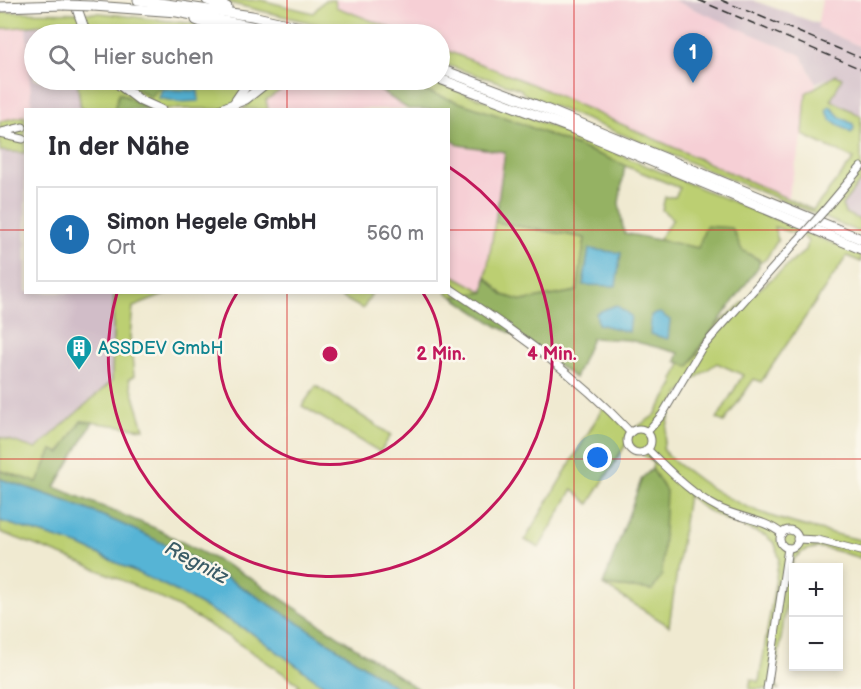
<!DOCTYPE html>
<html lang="de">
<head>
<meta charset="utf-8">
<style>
  :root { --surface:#fff; --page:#f7f7f7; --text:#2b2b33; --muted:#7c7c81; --line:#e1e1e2; --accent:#1f6fb2 }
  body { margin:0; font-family:"Balsamiq Sans",sans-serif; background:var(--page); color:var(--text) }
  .controls { position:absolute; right:18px; bottom:18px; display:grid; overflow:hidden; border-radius:0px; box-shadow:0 3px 9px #0003 }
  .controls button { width:54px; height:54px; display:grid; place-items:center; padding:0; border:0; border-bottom:2px solid var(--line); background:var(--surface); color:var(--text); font:30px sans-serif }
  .you { position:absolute; left:598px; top:458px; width:21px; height:21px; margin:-15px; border:4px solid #fff; border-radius:50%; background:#1a73e8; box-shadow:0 0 0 9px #1a73e833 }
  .badge { display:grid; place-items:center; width:39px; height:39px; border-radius:50%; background:var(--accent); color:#fff; font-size:20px; font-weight:700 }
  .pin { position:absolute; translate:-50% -50px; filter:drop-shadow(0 2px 3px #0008) }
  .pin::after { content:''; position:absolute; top:32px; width:21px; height:18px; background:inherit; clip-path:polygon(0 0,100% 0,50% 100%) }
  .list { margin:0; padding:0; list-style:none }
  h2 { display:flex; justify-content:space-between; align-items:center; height:78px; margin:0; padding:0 24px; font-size:26px }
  h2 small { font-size:20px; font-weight:400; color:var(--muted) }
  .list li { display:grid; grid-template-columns:39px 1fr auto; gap:18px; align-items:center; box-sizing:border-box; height:96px; margin:0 12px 12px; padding:0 12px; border:2px solid var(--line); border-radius:0px }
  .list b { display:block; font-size:22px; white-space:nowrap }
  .list p { margin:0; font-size:20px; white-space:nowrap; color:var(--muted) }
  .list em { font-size:20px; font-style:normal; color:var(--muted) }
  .icon { flex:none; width:33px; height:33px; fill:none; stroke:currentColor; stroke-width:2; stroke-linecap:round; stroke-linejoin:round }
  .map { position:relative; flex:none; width:861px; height:689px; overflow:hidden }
  .search { position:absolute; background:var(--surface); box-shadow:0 3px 9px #0003; left:24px; top:24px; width:426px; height:66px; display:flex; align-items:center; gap:15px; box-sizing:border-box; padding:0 21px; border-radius:33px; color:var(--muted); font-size:22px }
  .panel { position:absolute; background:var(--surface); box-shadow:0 3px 9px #0003; left:24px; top:108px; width:426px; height:186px; border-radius:0px }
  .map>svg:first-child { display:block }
  .built { fill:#f6cfd5 }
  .industrial { fill:#d1bdc8 }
  .green { fill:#bccf72; stroke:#747d4e; stroke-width:1.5 }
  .forest { fill:#95b264; stroke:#606e48; stroke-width:1.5 }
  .water { fill:#57b4d5; stroke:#417080; stroke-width:1.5 }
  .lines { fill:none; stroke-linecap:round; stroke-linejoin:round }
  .secondary-casing { stroke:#706e65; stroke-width:9 }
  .highway-casing { stroke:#706e65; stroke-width:11 }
  .secondary { stroke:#fff; stroke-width:7 }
  .highway { stroke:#fff; stroke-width:9 }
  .rail { stroke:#2b2b2b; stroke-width:1.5; stroke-dasharray:9 4.5; stroke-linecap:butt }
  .secondary-bridge-casing { stroke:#706e65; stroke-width:9; stroke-linecap:butt }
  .highway-bridge-casing { stroke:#706e65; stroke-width:11; stroke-linecap:butt }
  .secondary-bridge { stroke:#fff; stroke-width:7 }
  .highway-bridge { stroke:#fff; stroke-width:9 }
  .grid { fill:none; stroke:#d62828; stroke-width:1.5; stroke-opacity:0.55 }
  .ring { fill:none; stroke:#c2185b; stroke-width:3 }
  .labels { text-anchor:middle; stroke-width:5; stroke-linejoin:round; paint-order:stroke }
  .culture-label { font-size:18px; fill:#0d838f; stroke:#fbf7ec; text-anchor:start }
  .water-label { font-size:20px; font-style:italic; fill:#3a5b66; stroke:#fbf7ec }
  .centre { fill:#c2185b; stroke:#fbf7ec; stroke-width:3 }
  .ring-label { font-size:18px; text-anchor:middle; font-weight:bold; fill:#c2185b; stroke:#fbf7ec; stroke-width:5; stroke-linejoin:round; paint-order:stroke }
</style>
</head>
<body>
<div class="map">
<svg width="861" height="689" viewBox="0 0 861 689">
  <rect width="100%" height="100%" fill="#fbf7ec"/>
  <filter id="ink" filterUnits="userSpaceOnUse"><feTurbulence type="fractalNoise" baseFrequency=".0167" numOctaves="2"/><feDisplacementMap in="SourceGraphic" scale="12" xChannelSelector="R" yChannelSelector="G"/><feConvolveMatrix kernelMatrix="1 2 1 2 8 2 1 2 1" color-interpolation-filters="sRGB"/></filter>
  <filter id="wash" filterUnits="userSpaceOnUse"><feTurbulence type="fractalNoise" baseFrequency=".008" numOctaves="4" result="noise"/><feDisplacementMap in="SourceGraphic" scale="24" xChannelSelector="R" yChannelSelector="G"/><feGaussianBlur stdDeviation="1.35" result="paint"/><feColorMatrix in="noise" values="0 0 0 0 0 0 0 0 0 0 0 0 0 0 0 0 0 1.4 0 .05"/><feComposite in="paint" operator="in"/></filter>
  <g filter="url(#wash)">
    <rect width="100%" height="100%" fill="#f0ead1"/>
    <!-- built -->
    <g class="built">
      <path d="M335 0H673L761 37 801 55 816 83 787 199 534 85 440 48V34H406L335 7Z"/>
      <path d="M822 0H861V47L817 27Z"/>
      <path d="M26 27 32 109 26 110 25 116 0 121V29Z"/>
      <path d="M296 80H364L408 109H268L266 100Z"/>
      <path d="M448 138 459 145 506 152 484 292 449 273Z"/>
    </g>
    <!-- industrial -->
    <g class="industrial">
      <path d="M673 0H752L819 24 817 27 861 47V116L831 100 842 78 836 75 816 83 801 55Z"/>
      <path d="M73 22 75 34H34V80H77L81 109H32L26 27Z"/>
      <path d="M0 151 25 153 26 292 114 293 113 381 36 449 0 437Z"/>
      <path d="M861 181V220L845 213 842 205Z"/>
    </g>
    <!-- green -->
    <g class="green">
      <path d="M217 0H261L313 13 325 0H335L336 7 406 34H357Z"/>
      <path d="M0 12 100 13 195 24 217 31 231 29 257 34H165L95 28 98 34H75L72 22 0 29Z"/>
      <path d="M440 48 534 85 813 210 854 159 803 135 806 93 836 75 842 78 831 100 861 116V181L842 205 845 213 861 220V233L524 94 520 89 440 63Z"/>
      <path d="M77 80H130V85L193 84 199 80H296L266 100 268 110 243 109 254 98 233 109H151L120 93 114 109H81Z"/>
      <path d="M392 80H428L517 112 861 255V262L847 256 761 382 754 379 724 422 717 419 743 375 717 363C673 393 672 397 663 449 669 459 680 466 690 473 740 513 800 526 861 540V558C836 552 812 538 793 560L775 680 779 689H749L751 679 759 682 779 558 775 544 766 536 726 520 703 508 688 495 669 626 603 585 652 590 666 491 652 469 653 463 628 441 589 504 573 489 539 548 525 540 604 406 631 431 655 415 674 384 673 379 682 363 688 367 719 323 806 250 808 241 802 236 774 227 778 240 766 259 760 263 759 259 742 251 699 248 658 240 673 219 662 210 665 197H675L680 188 512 120Z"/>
      <path d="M25 116V153L0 151V121Z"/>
      <path d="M495 222 585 238 577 291 522 301 503 295 486 277Z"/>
      <path d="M449 273 484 292 453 297 447 293Z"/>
      <path d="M114 293H169L133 307 130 336 134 376 129 379 144 429 81 421 60 453 52 450 37 482 0 470V437L36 449 112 381Z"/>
      <path d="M334 293H372L363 309Z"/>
      <path d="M316 386 391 435 380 452 302 406Z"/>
      <path d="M0 521 81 546 170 588 250 632 329 689H297L299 684C259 657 219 629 176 606 120 577 60 554 0 532Z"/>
    </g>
    <!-- forest -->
    <g class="forest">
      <path d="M130 80H199L193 84 164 83 150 97 130 85Z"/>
      <path d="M364 80H392L512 120 625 165 619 203 624 233 698 248 706 226 732 228 742 250 759 260V266L700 347 689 367 676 361 679 353 629 340 592 338 575 378 527 341 497 326 453 297 484 292 486 277 503 295 522 301 577 291 585 238 495 222 505 152 459 145 449 138 448 110 408 109Z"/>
      <path d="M119 93 151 109 114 110Z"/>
      <path d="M81 421 93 422 55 487 157 529 247 576 418 689H399C334 647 270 602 202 564 139 529 69 500 0 479V471L37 482 52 450 60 453Z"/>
      <path d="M652 469 666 491 662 576 652 590 603 585 642 478Z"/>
    </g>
    <!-- water -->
    <g class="water">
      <path d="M162 89 198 91 199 101 179 102 159 98Z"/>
      <path d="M830 106 840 117 853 124 854 130 851 133 831 120 826 110Z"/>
      <path d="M589 249 621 253 616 286 583 285Z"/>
      <path d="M616 305 631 316 629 332 598 324 596 313Z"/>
      <path d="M660 313 670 320 668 339 650 334 651 315Z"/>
      <path d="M0 479C69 500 139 529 202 564 270 602 334 647 399 689H329L250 632 170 588 81 546 0 521Z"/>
    </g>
  </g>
  <g filter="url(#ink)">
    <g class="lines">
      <!-- secondary casing -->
      <g class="secondary-casing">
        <g id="secondary">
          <path d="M2 132 23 127"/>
          <path d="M0 134 23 139"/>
          <path d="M824 211 861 167"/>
          <path d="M448 287C513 330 577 375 630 432"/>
          <circle cx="639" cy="441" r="12"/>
          <path d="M647 432 662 415 701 349 798 240"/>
          <path d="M647 449C669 470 690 493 717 507 737 518 765 519 782 534"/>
          <circle cx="789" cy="539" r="9"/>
          <path d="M797 539 818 540 861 551"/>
          <path d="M767 689 788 548"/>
        </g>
      </g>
      <!-- highway casing -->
      <g class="highway-casing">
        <g id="highway">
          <path d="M74 0 86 34"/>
          <path d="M138 0 252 16 331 34"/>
          <path d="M207 0 227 7"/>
          <path d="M93 6 177 12 293 34"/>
          <path d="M0 7 63 5"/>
          <path d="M196 20 233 34"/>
          <path d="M440 69 536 105 861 239"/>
          <path d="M440 79 581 132 861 249"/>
          <path d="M113 80 141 101 161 110"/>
          <path d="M235 102 250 80"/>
          <path d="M219 110 246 99 270 80"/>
        </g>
      </g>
      <!-- secondary -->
      <use href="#secondary" class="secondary"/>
      <!-- highway -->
      <use href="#highway" class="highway"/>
      <!-- rail -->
      <g class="rail">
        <path d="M698 0 861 69"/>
        <path d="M721 0 861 58"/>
      </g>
      <!-- secondary-bridge casing -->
      <g class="secondary-bridge-casing">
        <path id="secondary-bridge" d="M798 240 824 211"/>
      </g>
      <!-- highway-bridge casing -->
      <g class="highway-bridge-casing">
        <path id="highway-bridge" d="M63 5 93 6"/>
      </g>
      <!-- secondary-bridge -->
      <use href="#secondary-bridge" class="secondary-bridge"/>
      <!-- highway-bridge -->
      <use href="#highway-bridge" class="highway-bridge"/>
    </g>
  </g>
  <!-- grid -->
  <path class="grid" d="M287 0V34M574 0V689M287 80V110M0 230H26M448 230H861M287 292V689M0 459H861"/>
  <!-- distance rings -->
  <g class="ring">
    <path d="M423 293A111 111 0 1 1 237 293"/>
    <path d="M449 167A222 222 0 1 1 117 293"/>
  </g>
  <!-- icons -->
  <defs>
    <g id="building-pin" transform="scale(1.35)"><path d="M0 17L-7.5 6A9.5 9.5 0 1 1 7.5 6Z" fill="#0f9aa8" stroke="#fbf7ec"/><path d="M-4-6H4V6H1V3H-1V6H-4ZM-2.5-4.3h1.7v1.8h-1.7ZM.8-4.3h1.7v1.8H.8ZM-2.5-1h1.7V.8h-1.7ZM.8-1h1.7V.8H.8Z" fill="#fff"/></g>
  </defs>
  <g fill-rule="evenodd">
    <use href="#building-pin" x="79" y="348"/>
  </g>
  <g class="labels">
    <!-- culture labels -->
    <g class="culture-label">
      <text x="98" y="354">ASSDEV GmbH</text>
    </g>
    <!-- water labels -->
    <g class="water-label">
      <text transform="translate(197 562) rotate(28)" y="7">Regnitz</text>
    </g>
  </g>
  <circle cx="330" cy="354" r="9" class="centre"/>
  <g class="ring-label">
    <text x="441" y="360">2 Min.</text>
    <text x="552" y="360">4 Min.</text>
  </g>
</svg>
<div class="controls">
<button>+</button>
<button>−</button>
</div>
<div class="you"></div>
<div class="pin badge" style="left:693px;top:83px">1</div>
<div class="search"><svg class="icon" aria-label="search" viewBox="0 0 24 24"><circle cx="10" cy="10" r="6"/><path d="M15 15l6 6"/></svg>Hier suchen</div>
<section class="panel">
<h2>In der Nähe<small></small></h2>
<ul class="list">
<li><span class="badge">1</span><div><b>Simon Hegele GmbH</b><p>Ort</p></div><em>560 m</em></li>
</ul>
</section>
</div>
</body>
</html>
